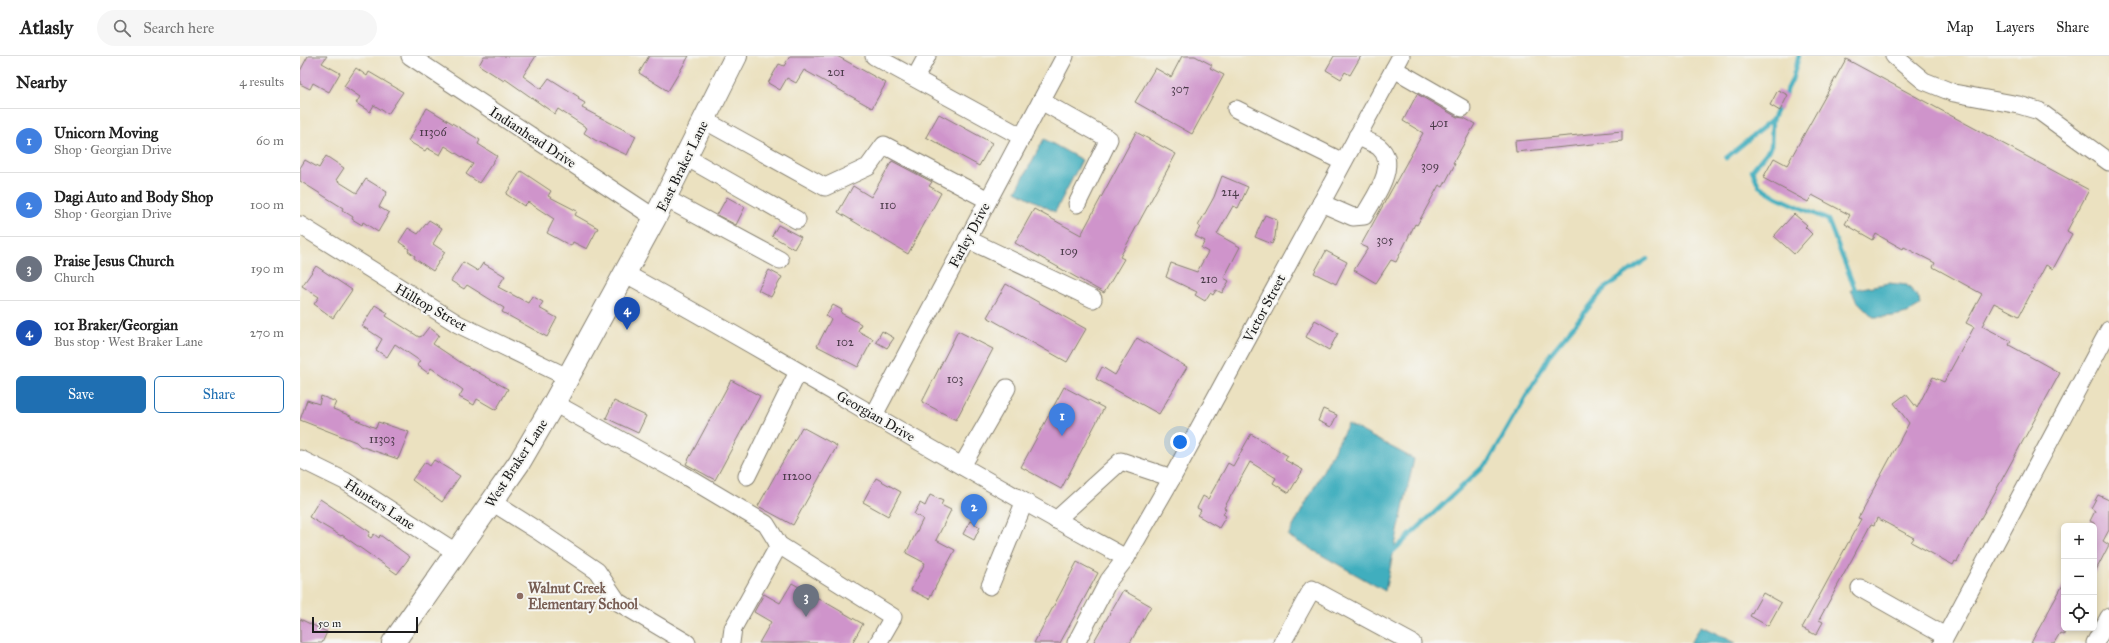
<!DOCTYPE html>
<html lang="en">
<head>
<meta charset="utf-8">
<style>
  :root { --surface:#fff; --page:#f6f6f6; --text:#222; --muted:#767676; --line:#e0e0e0; --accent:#1f6fb2 }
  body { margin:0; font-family:"IM FELL Great Primer",serif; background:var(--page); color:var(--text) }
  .controls { position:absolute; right:12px; bottom:12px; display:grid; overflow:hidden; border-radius:6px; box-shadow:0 2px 6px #0003 }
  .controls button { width:36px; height:36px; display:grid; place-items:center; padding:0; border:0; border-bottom:1px solid var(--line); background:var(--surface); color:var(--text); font:20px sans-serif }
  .scale { position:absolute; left:12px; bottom:10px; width:106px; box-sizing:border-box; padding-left:4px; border:2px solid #1c1c1c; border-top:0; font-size:11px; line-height:14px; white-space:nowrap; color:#1c1c1c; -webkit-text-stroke:3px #f6f6f2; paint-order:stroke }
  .you { position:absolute; left:880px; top:386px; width:14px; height:14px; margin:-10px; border:3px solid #fff; border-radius:50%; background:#1a73e8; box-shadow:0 0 0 6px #1a73e833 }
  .badge { display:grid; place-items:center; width:26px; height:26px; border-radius:50%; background:var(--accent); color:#fff; font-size:13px; font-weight:700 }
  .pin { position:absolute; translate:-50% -33px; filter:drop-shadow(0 1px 2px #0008) }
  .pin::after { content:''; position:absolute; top:21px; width:14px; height:12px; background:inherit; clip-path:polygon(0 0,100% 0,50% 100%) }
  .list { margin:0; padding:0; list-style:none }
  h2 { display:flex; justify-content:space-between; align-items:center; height:52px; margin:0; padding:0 16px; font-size:17px }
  h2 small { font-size:13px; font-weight:400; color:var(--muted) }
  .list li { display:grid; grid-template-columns:26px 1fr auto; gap:12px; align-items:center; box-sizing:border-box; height:64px; padding:0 16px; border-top:1px solid var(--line) }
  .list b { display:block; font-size:15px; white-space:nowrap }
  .list p { margin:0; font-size:13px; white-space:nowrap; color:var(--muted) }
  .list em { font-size:13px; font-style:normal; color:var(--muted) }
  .actions { display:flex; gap:8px; padding:12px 16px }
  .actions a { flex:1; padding:9px 0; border:1px solid var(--accent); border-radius:6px; text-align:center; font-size:14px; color:var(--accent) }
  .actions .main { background:var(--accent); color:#fff }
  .icon { flex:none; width:22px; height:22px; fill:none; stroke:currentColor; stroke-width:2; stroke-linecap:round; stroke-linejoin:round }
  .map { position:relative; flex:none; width:1809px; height:587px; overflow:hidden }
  header { display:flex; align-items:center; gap:24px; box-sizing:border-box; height:56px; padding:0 20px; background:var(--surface); border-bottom:1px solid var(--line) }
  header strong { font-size:19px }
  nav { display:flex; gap:22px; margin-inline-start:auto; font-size:14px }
  .search { width:280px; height:36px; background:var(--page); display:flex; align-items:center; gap:10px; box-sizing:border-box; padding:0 14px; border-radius:22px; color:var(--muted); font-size:15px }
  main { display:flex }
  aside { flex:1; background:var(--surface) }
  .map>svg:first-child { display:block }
  .water { fill:#41aebe; stroke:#2e656d }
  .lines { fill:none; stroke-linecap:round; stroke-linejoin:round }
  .stream { stroke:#41aebe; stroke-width:4.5 }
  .building { fill:#cf94cb }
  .minor-casing { stroke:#847e6e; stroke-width:19 }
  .major-casing { stroke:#847e6e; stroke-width:24 }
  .minor { stroke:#fff; stroke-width:17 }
  .major { stroke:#fff; stroke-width:22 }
  .education-dot { fill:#8d6e63; stroke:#f6f6f2; stroke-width:1.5 }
  .labels { text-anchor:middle; stroke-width:4; stroke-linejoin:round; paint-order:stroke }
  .number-label { font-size:12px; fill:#493a48 }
  .street-label { font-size:14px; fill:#1c1c1c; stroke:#f6f6f2 }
  .education-label { font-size:14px; font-weight:bold; fill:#785e54; stroke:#f6f6f2; text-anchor:start }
</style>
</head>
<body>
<header>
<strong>Atlasly</strong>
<div class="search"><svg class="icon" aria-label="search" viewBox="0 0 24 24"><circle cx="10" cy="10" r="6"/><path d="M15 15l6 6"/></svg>Search here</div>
<nav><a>Map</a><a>Layers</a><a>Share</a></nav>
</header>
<main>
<aside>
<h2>Nearby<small>4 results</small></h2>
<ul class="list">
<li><span class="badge" style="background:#3f7fe0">1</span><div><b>Unicorn Moving</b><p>Shop · Georgian Drive</p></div><em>60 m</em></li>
<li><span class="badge" style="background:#3f7fe0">2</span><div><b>Dagi Auto and Body Shop</b><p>Shop · Georgian Drive</p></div><em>100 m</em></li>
<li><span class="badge" style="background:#6b7280">3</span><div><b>Praise Jesus Church</b><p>Church</p></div><em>190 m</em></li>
<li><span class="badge" style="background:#1a4fb4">4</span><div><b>101 Braker/Georgian</b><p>Bus stop · West Braker Lane</p></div><em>270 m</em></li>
</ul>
<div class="actions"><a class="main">Save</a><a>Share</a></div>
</aside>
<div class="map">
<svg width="1809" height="587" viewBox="0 0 1809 587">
  <rect width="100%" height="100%" fill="#f6f6f2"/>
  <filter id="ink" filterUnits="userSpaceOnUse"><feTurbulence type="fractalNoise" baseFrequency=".025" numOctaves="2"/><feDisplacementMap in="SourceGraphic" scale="8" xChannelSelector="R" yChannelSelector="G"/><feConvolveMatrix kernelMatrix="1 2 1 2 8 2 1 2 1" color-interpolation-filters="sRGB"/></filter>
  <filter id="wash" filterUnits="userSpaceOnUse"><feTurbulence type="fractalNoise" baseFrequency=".012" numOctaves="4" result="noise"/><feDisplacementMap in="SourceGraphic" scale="16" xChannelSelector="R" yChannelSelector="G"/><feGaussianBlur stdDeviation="0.9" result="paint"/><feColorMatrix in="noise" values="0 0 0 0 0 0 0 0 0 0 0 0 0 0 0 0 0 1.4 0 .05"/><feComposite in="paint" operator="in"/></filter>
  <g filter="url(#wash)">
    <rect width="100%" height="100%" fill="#ebe1c0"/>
    <!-- water -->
    <g class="water">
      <path d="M744 83 782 104 755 156 716 135Z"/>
      <path d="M1589 227 1607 229 1619 242 1620 250C1605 260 1591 261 1573 261L1556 244 1551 234Z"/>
      <path d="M1048 368 1114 403 1085 535 988 480Z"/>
      <path d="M1401 570 1436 587H1390Z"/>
    </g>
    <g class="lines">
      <!-- stream -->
      <g class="stream">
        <path d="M1483 42 1492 24 1499 0"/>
        <path d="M1472 64 1471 91 1452 114 1459 130 1477 141 1528 164 1556 236"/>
        <path d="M1426 102 1472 64 1479 49"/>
        <path d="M1090 498 1189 405 1251 297 1305 232 1347 203"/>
      </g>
    </g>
    <g id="blocks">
      <!-- building -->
      <g class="building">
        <path d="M8 0H27L22 7 40 17 29 36 13 27 10 33 0 28V15Z"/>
        <path d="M184 0H236L223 20 241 33 249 22 279 41 278 43 285 47 282 52 336 80 327 99 295 84 284 77 287 72 258 53 255 58 205 23 204 25 179 9Z"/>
        <path d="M349 0H389L368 35 339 17Z"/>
        <path d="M490 0H537L586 27 572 52 504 14 496 27 487 22 480 34 468 27 479 8 484 10Z"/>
        <path d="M882 0H895L912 9 910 12 924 19 892 78 835 46 855 12 871 21Z"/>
        <path d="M1034 0H1061L1050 19 1045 16 1041 23 1026 14Z"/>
        <path d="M1546 3 1789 134 1767 175 1772 178 1753 213 1746 209 1719 260 1694 247 1682 270 1711 285 1709 289 1760 317 1657 506 1655 505 1653 509 1611 486 1614 482 1577 462 1574 469 1571 468 1519 564 1523 566 1516 579 1502 572 1561 463 1558 462 1609 367 1594 347 1606 338 1617 352 1633 321 1644 326 1674 271 1666 267 1682 238 1633 211 1635 207 1604 191 1603 193 1576 178 1573 184 1545 168 1550 159 1512 139 1508 146 1463 122 1474 102 1487 109Z"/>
        <path d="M56 12 67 20 69 16 103 36 88 58 74 49 70 56 56 47 60 41 44 30Z"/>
        <path d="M1478 34 1488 39 1480 55 1470 49Z"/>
        <path d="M1117 38 1157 61 1164 62 1175 68 1153 107 1155 108 1143 131 1139 129 1117 169 1115 168 1096 206 1091 204 1076 227 1054 214 1068 192 1061 189 1123 77 1103 65Z"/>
        <path d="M127 52 180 84 178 88 197 100 179 127 166 118 173 108 145 90 140 99 127 92 125 95 108 85Z"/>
        <path d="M639 58 692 87 679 110 626 81Z"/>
        <path d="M1322 75V85L1216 96 1215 85Z"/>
        <path d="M836 76 876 98 820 201 824 203 804 237 715 187 734 153 781 179Z"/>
        <path d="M26 100 44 112 36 124 57 137 66 123 87 136 79 151 89 157 78 176 63 166 62 169 52 163 53 161 42 154 43 152 0 125V112L5 104 19 112Z"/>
        <path d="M592 105 632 126 629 130 641 137 608 198 538 156 553 130 571 141Z"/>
        <path d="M221 115 251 135 248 140 277 155 275 159 298 172 287 193 273 186 271 190 247 177 254 163 228 146 224 150 206 138Z"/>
        <path d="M922 120 948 131 938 152 933 150 917 178 940 191 924 222 929 225 922 237 916 234 913 239 910 237 905 245 895 239 897 236 866 221 871 207 897 216 908 196 901 192 905 185 895 180 900 171 898 170 914 141Z"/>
        <path d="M427 141 445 151 436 169 417 159Z"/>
        <path d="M1494 158 1507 169 1505 171 1512 178 1494 198 1474 180Z"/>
        <path d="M965 159 977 164 975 181 972 188 955 181Z"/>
        <path d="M129 164 142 172 133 188 145 196 133 215 114 202 115 200 108 195 109 193 99 186 108 172 118 178Z"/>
        <path d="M478 169 501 181 494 193 472 180Z"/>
        <path d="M1026 195 1047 206 1036 228 1014 217Z"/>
        <path d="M163 206 178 215 183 207 205 220 198 231 228 247 232 240 243 246 239 252 257 262 247 281 202 256 204 252 167 229 164 233 151 225Z"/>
        <path d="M16 210 52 234 33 262 14 248 19 241 2 230Z"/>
        <path d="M469 214 482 221 471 241 458 234Z"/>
        <path d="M706 228 786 273 767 306 687 261Z"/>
        <path d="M75 249 88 257 86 260 119 281 122 280 129 271 139 279 133 288 163 308 208 333 196 354 177 343 174 349 159 341 163 334 159 331 131 312 128 317 117 309 120 305 95 288 87 301 76 294 82 283 62 270Z"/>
        <path d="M533 249 542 254 541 257 561 268 558 275 573 283 558 311 517 290 531 263 526 260Z"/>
        <path d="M1015 264 1038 277 1029 294 1006 281Z"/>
        <path d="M582 275 594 282 587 292 576 286Z"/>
        <path d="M658 275 693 293 656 364 622 346Z"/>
        <path d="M837 282 887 311 859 358 796 323 802 311 815 319Z"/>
        <path d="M431 324 460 340 415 424 386 408Z"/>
        <path d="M764 331 804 352 761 433 721 411Z"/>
        <path d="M21 340 36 346 33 353 51 360V362L76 372 78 366 109 376 98 403 60 390 56 386 0 364 7 344 19 348Z"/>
        <path d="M314 345 346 360 338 377 306 362Z"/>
        <path d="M1023 353 1037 359 1031 371 1018 365Z"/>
        <path d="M502 371 537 390 493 469 458 450Z"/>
        <path d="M951 378 988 400 985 404 1003 414 989 437 973 427 976 422 950 406 924 452 926 453 923 458 926 460 919 472 897 459 901 454 897 452 903 440 908 443 928 407 933 410Z"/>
        <path d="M134 404 160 420 142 446 112 424 125 406 130 410Z"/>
        <path d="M576 422 601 436 588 460 563 446Z"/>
        <path d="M630 439 643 445 641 449 651 454 636 484 655 494 629 543 611 534 625 507 606 497 623 463 614 458 620 447 625 450Z"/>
        <path d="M1798 439 1809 444V474L1803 485 1809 489 1794 518V467L1790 465 1795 455 1791 452Z"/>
        <path d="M20 443 70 476 68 480 71 482 74 478 79 482 80 479 110 501 97 518 42 479 41 480 9 461Z"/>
        <path d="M670 465 680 471 674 484 663 478Z"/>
        <path d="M777 506 798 517 760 587H734Z"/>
        <path d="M492 527 563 568 552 587H459L471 566 454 556 464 538 480 547Z"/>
        <path d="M1764 527V579L1760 577 1754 587H1731Z"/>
        <path d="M823 534 851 550 830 587H793Z"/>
        <path d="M1463 537 1481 547 1468 570 1450 560Z"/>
        <path d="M0 563 27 576 22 587H0Z"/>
      </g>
    </g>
  </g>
  <g filter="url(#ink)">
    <use href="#blocks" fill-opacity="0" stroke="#847e6e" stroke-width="1"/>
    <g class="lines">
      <!-- minor casing -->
      <g class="minor-casing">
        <g id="minor">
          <path d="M110 0 355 162"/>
          <path d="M574 0 722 81"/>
          <path d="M1594 0 1624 25 1654 37 1719 49 1739 55 1809 106"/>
          <path d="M1094 13 1162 52"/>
          <path d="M615 22 627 0"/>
          <path d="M741 45 809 83 777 148"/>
          <path d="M936 53 1043 106"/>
          <path d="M404 64 525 131 568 111 584 89 688 144"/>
          <path d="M386 101 497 164"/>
          <path d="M365 142 480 204"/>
          <path d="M1021 147 1053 161 1064 160C1073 143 1100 109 1079 91 1074 87 1064 84 1057 80"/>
          <path d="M0 169 158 268 269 322"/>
          <path d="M667 183 793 243"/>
          <path d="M326 218C494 310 657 411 826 502"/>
          <path d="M254 347 382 418 466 468 479 489 593 561 578 587"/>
          <path d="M574 359 765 0"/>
          <path d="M0 403 45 425 157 497"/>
          <path d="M662 410 707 332"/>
          <path d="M447 420 498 316"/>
          <path d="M192 446 238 475 297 515 318 546 387 587"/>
          <path d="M756 464 821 405 872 422"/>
          <path d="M690 530 724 447"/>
          <path d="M1560 532 1645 580"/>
          <path d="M431 587 433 572 479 489"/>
          <path d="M776 587 809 524 826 502 872 422 1101 0"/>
          <path d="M982 587 1012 533 1112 587"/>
          <path d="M1642 587 1809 274"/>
          <path d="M1795 587 1809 561"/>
        </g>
      </g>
      <!-- major casing -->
      <g class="major-casing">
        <path id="major" d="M93 587 219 407 254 347 355 162 436 0"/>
      </g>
      <!-- minor -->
      <use href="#minor" class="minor"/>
      <!-- major -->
      <use href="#major" class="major"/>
    </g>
  </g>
  <!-- markers -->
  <circle class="education-dot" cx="220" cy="540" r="4"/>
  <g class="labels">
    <!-- number labels -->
    <g class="number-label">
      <text x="536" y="20">201</text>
      <text x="880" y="37">307</text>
      <text x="1139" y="71">401</text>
      <text x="133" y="80">11306</text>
      <text x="1130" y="114">309</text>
      <text x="930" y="140">214</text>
      <text x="588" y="153">110</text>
      <text x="1085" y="188">305</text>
      <text x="769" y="199">109</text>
      <text x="909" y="227">210</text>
      <text x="545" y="290">102</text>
      <text x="655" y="327">103</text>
      <text x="82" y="387">11303</text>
      <text x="497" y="424">11200</text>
    </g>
    <!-- street labels -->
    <g class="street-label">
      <text transform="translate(233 81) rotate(33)" y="5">Indianhead Drive</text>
      <text transform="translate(382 110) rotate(-64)" y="5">East Braker Lane</text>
      <text transform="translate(669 179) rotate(-62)" y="5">Farley Drive</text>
      <text transform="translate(131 251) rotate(30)" y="5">Hilltop Street</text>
      <text transform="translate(964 252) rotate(-62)" y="5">Victor Street</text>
      <text transform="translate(576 360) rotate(30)" y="5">Georgian Drive</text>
      <text transform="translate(216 407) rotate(-57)" y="5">West Braker Lane</text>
      <text transform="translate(80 448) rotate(33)" y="5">Hunters Lane</text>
    </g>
    <!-- education labels -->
    <g class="education-label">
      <text x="228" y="537">Walnut Creek<tspan x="228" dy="16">Elementary School</tspan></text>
    </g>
  </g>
</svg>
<div class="controls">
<button>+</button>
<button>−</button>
<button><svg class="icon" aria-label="locate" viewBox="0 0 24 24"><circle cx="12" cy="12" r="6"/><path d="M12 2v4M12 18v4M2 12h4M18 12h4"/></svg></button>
</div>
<div class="scale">50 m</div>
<div class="you"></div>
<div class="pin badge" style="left:762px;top:380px;background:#3f7fe0">1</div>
<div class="pin badge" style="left:674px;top:471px;background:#3f7fe0">2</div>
<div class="pin badge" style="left:506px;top:561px;background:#6b7280">3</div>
<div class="pin badge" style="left:327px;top:274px;background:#1a4fb4">4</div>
</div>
</main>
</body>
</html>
